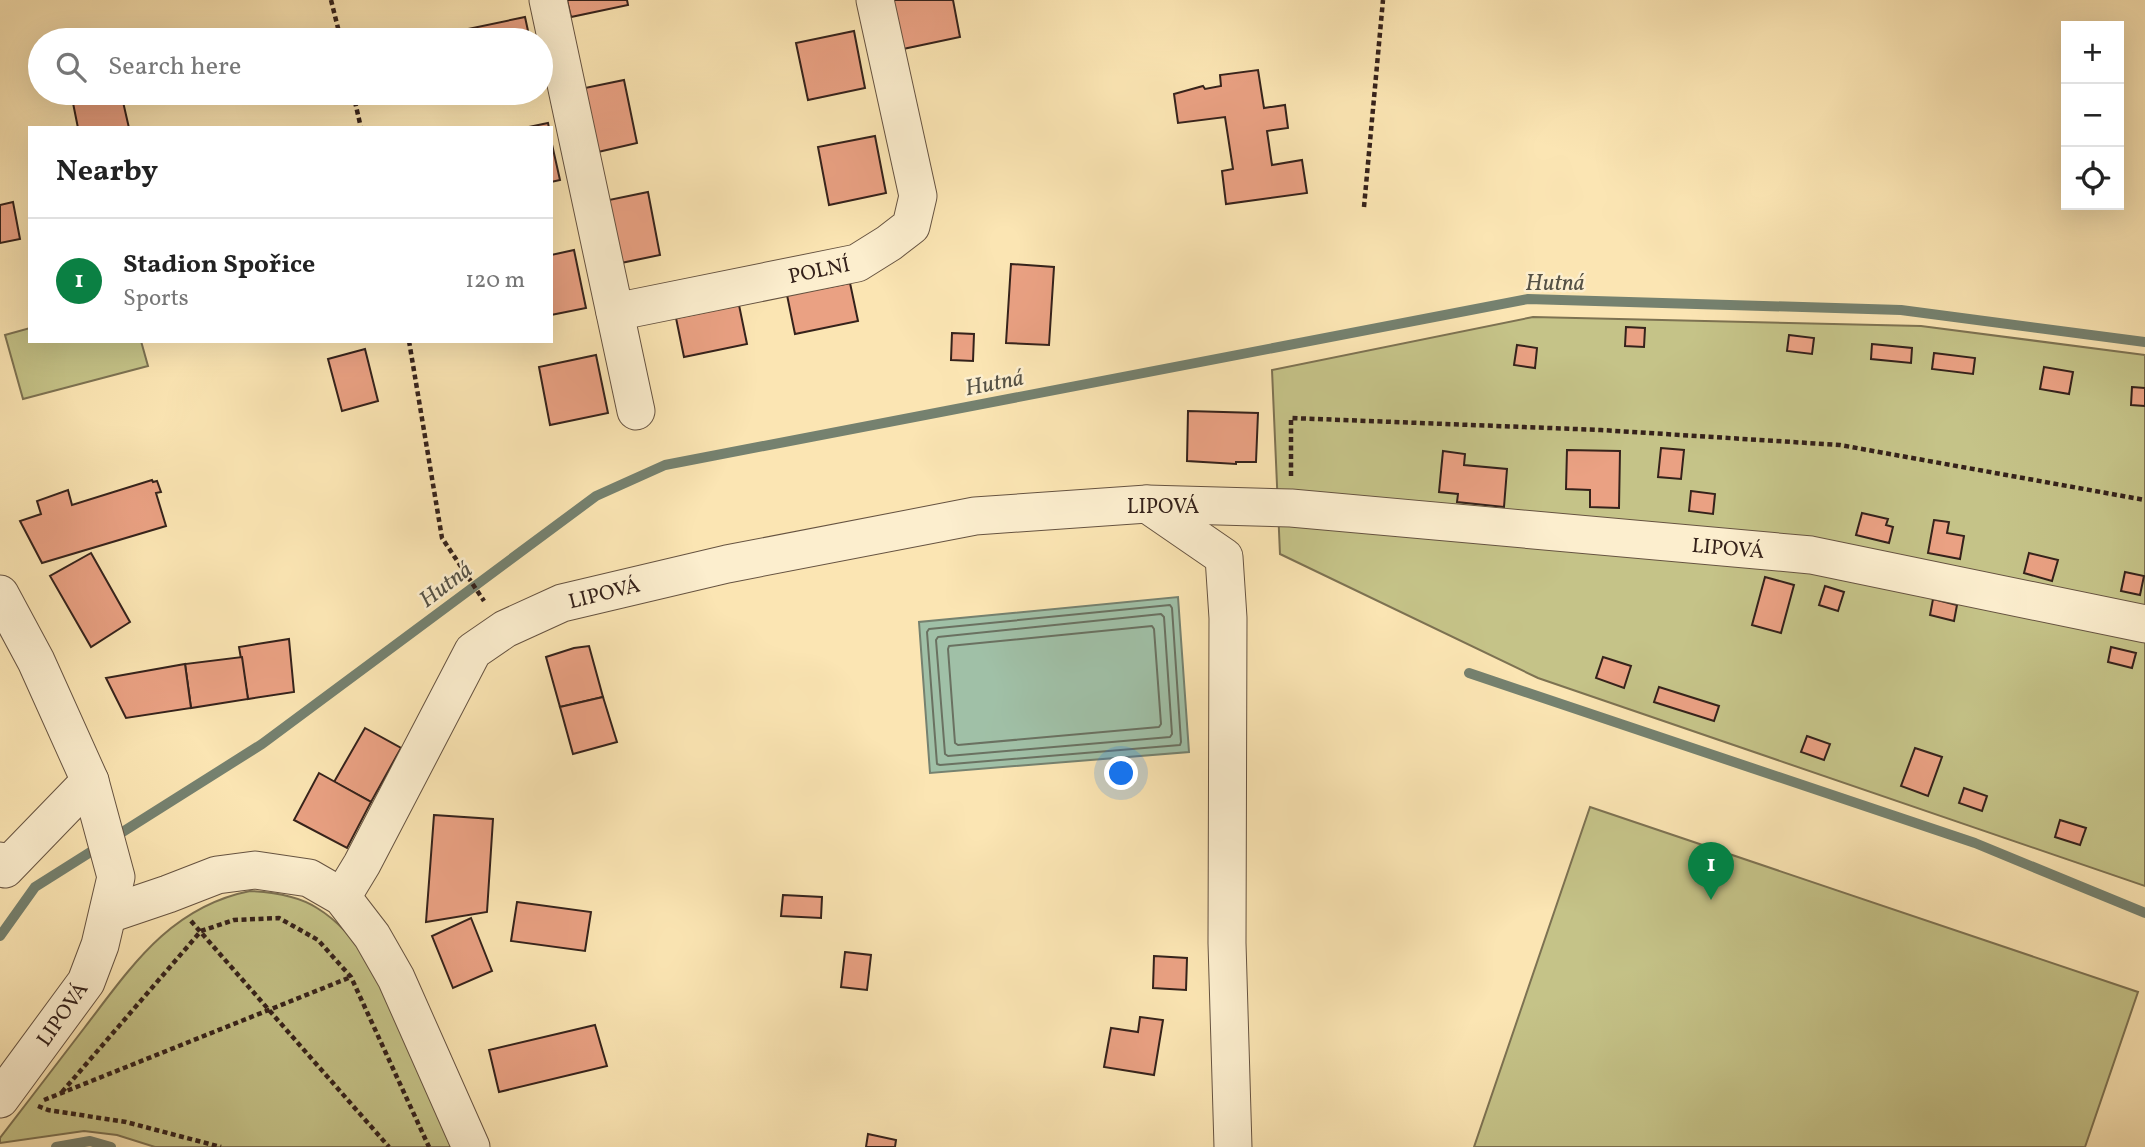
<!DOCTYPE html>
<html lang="en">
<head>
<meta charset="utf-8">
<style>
  :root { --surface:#fff; --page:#f6f6f6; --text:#222; --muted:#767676; --line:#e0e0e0; --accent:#0b8043 }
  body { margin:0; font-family:Vollkorn,serif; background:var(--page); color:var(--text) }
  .controls { position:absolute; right:21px; top:21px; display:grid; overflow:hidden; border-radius:0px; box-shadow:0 7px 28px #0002 }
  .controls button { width:63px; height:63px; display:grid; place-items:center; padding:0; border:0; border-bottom:2px solid var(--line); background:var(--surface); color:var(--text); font:35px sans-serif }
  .you { position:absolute; left:1122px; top:774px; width:24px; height:24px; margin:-18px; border:5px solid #fff; border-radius:50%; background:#1a73e8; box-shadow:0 0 0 10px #1a73e833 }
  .badge { display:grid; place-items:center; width:46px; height:46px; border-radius:50%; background:var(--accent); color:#fff; font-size:23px; font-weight:700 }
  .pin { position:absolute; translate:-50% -58px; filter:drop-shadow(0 2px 4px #0008) }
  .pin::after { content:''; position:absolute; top:37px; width:24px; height:21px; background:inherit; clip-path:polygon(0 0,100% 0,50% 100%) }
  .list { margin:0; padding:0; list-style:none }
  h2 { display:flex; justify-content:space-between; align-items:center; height:91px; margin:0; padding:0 28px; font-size:30px }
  h2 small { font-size:23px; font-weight:400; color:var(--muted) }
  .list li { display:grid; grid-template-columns:46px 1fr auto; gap:21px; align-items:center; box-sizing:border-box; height:126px; padding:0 28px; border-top:2px solid var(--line) }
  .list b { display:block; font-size:26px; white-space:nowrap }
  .list p { margin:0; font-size:23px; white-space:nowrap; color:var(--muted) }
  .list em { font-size:23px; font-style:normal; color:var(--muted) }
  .icon { flex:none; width:38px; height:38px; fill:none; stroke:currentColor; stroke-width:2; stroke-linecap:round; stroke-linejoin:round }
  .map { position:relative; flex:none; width:2145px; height:1147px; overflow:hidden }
  .search { position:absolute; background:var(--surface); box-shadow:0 7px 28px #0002; left:28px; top:28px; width:525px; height:77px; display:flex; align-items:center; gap:18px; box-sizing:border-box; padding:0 24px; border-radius:38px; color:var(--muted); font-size:26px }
  .panel { position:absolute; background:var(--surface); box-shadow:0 7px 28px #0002; left:28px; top:126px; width:525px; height:217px; border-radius:0px }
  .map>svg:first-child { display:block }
  .green { fill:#c5c388; stroke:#7d7252; stroke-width:2 }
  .water { fill:#a0c0a7; stroke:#75816f; stroke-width:2 }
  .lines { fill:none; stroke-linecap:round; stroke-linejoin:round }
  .shore { stroke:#6a7161; stroke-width:2 }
  .stream { stroke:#75816f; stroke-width:10 }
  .building { fill:#eaa183; stroke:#35221b; stroke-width:2 }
  .minor-casing { stroke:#665341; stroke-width:39 }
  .path { stroke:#35221b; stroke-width:4.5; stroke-dasharray:5 3.5; stroke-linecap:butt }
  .minor { stroke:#fceece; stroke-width:37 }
  .labels { text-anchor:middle; stroke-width:5; stroke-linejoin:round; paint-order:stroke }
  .street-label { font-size:21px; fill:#35221b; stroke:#fceece }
  .water-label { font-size:23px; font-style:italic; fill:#555145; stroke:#fceece }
</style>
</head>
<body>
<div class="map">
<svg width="2145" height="1147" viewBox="0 0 2145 1147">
  <rect width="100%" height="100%" fill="#fbe5b3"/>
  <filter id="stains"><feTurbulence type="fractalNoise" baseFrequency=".00286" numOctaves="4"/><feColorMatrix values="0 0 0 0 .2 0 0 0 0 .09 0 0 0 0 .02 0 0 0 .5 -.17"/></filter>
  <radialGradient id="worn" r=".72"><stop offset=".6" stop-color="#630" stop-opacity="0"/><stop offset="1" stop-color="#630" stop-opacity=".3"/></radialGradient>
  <!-- green -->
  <g class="green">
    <path d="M1533 317 1921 326 2145 355V886L1538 678 1280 554 1272 370Z"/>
    <path d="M30 328V341H141L148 366 23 399 5 335Z"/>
    <path d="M1590 807 2138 992 2085 1147H1474Z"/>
    <path d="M250 891C272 892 297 895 317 908 366 938 388 998 410 1049 425 1081 439 1114 454 1147H155L117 1135 84 1131 0 1143V1138C28 1101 57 1064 85 1027 131 967 170 907 250 891Z"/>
  </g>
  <!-- water -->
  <path class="water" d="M1178 597 1189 752 930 773 919 622Z"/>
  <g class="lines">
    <!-- shore -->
    <g class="shore">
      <path d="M1170 605 1172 608 1181 742 1180 745 940 765 937 764 927 632 929 629Z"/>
      <path d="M1161 614 1164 617 1172 734 1170 737 948 756 945 754 936 640 938 637Z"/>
      <path d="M1152 626 1154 629 1161 724 1159 727 958 745 955 743 948 649 949 646Z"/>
    </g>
    <!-- stream -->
    <g class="stream">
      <path d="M1469 673 1975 843 2145 913"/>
      <path d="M113 838 262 744 596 496 665 465 1528 299 1901 310 2145 342"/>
      <path d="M0 936 35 887 100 846"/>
      <path d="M56 1147 90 1141 111 1147"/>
    </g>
  </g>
  <!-- building -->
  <g class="building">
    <path d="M567 0H627L628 5 571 17Z"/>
    <path d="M893 0H953L960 37 903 49Z"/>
    <path d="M525 17 530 40H471L468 29Z"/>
    <path d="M854 31 865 88 808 100 796 43Z"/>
    <path d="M1258 70 1264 108 1285 105 1288 128 1267 131 1272 165 1302 160 1307 193 1226 204 1222 171 1233 169 1225 117 1178 123 1174 94 1203 86 1205 89 1221 86 1220 75Z"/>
    <path d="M624 80 637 143 598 152 585 88Z"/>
    <path d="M96 93H121L129 128H78L72 98Z"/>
    <path d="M548 123 549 128H524Z"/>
    <path d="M875 136 886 193 829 205 818 147Z"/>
    <path d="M551 140 560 180 551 182Z"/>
    <path d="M648 192 660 255 621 263 609 200Z"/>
    <path d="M13 202 20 239 0 243V205Z"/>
    <path d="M574 250 586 308 551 315V255Z"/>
    <path d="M1011 264 1054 267 1049 345 1006 343Z"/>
    <path d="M850 283 858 321 795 334 787 295Z"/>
    <path d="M739 305 747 344 684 357 676 318Z"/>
    <path d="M1626 327 1645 328 1644 347 1625 346Z"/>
    <path d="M952 333 974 334 973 361 951 360Z"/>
    <path d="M1789 335 1814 338 1812 354 1787 351Z"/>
    <path d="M1872 344 1912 348 1911 363 1871 359Z"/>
    <path d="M1517 345 1537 348 1535 368 1514 365Z"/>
    <path d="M365 349 378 401 342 411 328 359Z"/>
    <path d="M1934 353 1975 358 1973 374 1932 369Z"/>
    <path d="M596 355 608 413 550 425 539 367Z"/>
    <path d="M2044 367 2073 372 2069 394 2040 389Z"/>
    <path d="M2132 387 2145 388V406L2131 405Z"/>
    <path d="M1188 411 1258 413 1256 462H1236V464L1187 461Z"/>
    <path d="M1661 448 1684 450 1681 479 1658 477Z"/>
    <path d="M1567 450 1620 451 1619 508 1590 507V490L1566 489Z"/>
    <path d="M1443 451 1465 454 1464 465 1507 469 1504 507 1457 502 1458 494 1439 492Z"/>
    <path d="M152 480 153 482 157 481 161 492 156 493 166 526 42 563 20 521 41 514 37 501 68 490 72 505Z"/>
    <path d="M1691 491 1715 494 1713 514 1689 511Z"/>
    <path d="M1862 513 1888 519 1886 525 1893 527 1889 543 1856 535Z"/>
    <path d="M1934 520 1949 522 1947 533 1964 536 1960 559 1928 553Z"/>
    <path d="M91 553 130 622 91 647 50 576Z"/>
    <path d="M2029 553 2058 560 2052 581 2024 573Z"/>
    <path d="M2125 572 2144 576 2140 595 2121 591Z"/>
    <path d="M1765 577 1794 585 1781 633 1752 625Z"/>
    <path d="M1825 586 1844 592 1838 611 1819 605Z"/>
    <path d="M1933 599 1957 605 1954 621 1930 615Z"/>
    <path d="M289 639 294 692 248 699 239 647Z"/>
    <path d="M589 646 603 697 560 707 546 657 574 648Z"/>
    <path d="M2111 647 2136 653 2132 668 2108 662Z"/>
    <path d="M242 657 248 699 191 708 185 664Z"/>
    <path d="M1603 657 1631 666 1624 688 1596 678Z"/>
    <path d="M185 664 191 708 126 718 106 678Z"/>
    <path d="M1659 687 1719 706 1714 721 1654 702Z"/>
    <path d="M603 697 617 742 573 754 560 707Z"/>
    <path d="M365 728 401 748 371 802 334 782Z"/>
    <path d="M1807 736 1830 744 1824 760 1801 752Z"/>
    <path d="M1915 748 1942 757 1928 796 1901 786Z"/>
    <path d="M319 773 371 802 347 848 294 820Z"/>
    <path d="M1964 788 1987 796 1982 811 1959 803Z"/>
    <path d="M434 815 493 819 487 912 426 922Z"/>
    <path d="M2060 820 2086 828 2080 845 2055 837Z"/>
    <path d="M783 895 822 897 821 918 781 916Z"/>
    <path d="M517 902 591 912 585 951 511 941Z"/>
    <path d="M471 918 492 971 453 988 432 936Z"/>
    <path d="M845 952 871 955 867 990 841 987Z"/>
    <path d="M1154 956 1187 958 1186 990 1153 988Z"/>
    <path d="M1140 1017 1163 1020 1154 1075 1104 1067 1111 1028 1138 1032Z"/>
    <path d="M595 1025 607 1066 499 1092 489 1050Z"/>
    <path d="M868 1134 896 1140 895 1147H866Z"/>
  </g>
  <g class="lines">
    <!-- minor casing -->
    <g class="minor-casing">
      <g id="minor">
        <path d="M548 0 636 411"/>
        <path d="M615 312 857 263 889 243 911 226 918 196 875 0"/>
        <path d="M1147 504 1224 557 1228 618 1227 943 1233 1147"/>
        <path d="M0 594 36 661 90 781 116 877 100 945 86 982 0 1099"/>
        <path d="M0 861 5 869 90 781"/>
        <path d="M342 897 362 864 473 651 505 629 562 603 727 564 975 516 1147 504 1291 508 1811 555 2145 624"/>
        <path d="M109 914 168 894 217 875 255 870 309 878 342 897 372 936 396 978 471 1147"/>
      </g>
    </g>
    <!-- path -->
    <g class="path">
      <path d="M331 0 341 40"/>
      <path d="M353 93 361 128"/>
      <path d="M1364 207 1383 0"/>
      <path d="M409 341 442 538 484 601"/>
      <path d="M1291 476V418L1601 430 1840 445 2145 500"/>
      <path d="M191 921 389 1147"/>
      <path d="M62 1092 201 931 234 920 279 918 318 940 351 977 429 1147"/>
      <path d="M44 1100 351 977"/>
      <path d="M38 1106 48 1110 126 1122 221 1147"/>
    </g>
    <!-- minor -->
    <use href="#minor" class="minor"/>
  </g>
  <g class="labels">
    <!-- street labels -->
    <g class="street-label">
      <text transform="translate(819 270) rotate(-12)" y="7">POLNÍ</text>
      <text x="1163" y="513">LIPOVÁ</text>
      <text transform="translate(1728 548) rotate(5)" y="7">LIPOVÁ</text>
      <text transform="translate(604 593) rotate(-14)" y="7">LIPOVÁ</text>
      <text transform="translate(62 1014) rotate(-55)" y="7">LIPOVÁ</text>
    </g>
    <!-- water labels -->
    <g class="water-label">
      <text x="1555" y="290">Hutná</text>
      <text transform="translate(994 382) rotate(-11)" y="8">Hutná</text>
      <text transform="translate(445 584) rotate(-37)" y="8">Hutná</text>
    </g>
  </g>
  <rect width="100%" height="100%" filter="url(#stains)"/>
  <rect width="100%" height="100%" fill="url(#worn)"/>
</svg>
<div class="controls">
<button>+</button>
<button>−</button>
<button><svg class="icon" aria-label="locate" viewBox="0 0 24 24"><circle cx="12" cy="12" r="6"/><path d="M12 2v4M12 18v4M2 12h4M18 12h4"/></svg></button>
</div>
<div class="you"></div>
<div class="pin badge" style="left:1711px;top:900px">1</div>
<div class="search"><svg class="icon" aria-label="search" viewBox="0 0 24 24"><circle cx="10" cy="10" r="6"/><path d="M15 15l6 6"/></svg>Search here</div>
<section class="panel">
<h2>Nearby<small></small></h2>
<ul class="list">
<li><span class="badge">1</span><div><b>Stadion Spořice</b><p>Sports</p></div><em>120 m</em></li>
</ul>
</section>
</div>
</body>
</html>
